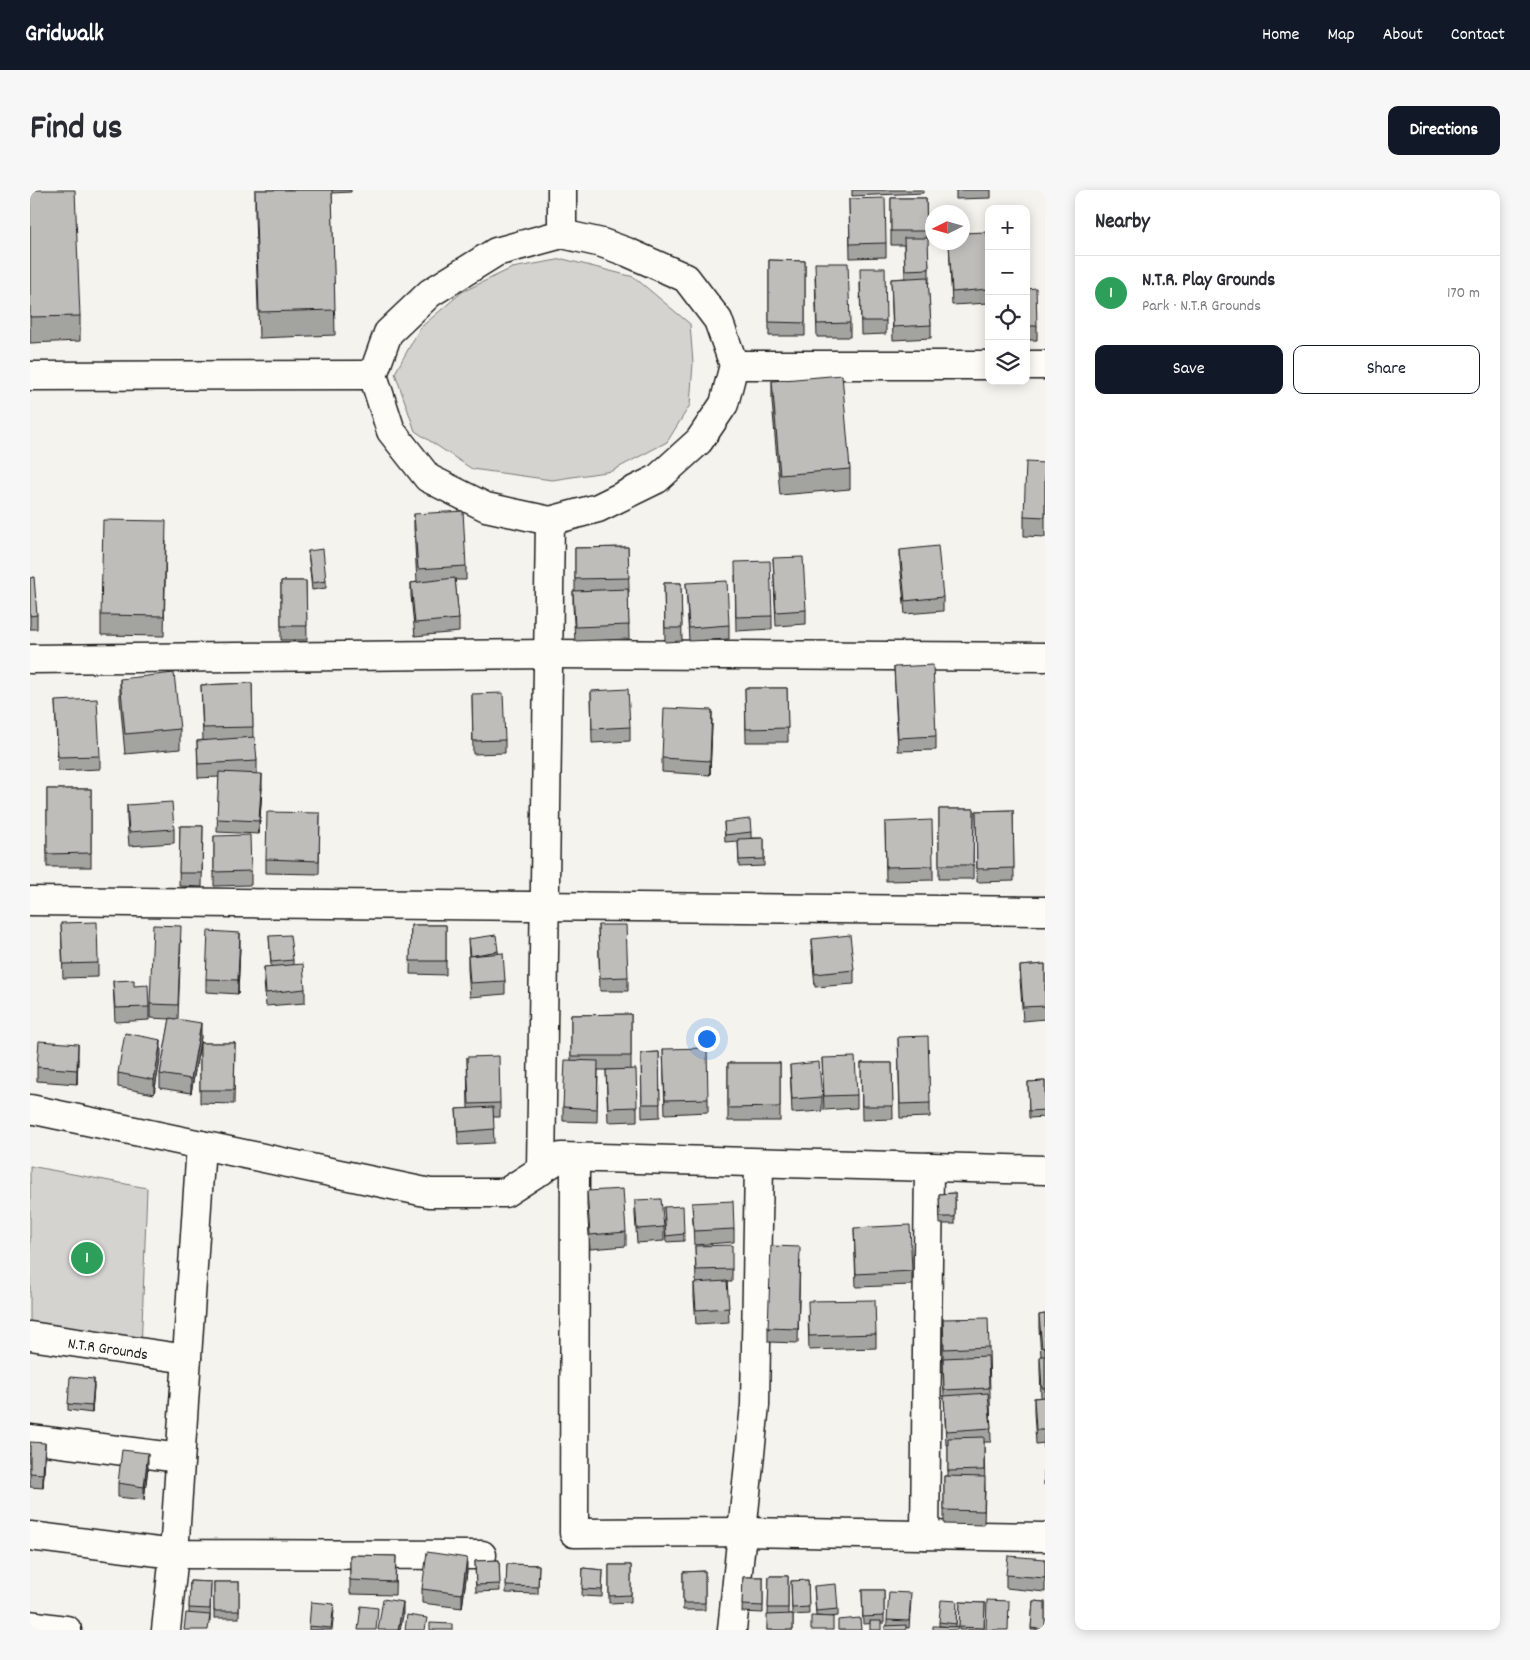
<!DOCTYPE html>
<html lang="en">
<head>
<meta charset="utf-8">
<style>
  :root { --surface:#fff; --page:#f7f7f7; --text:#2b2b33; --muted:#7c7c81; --line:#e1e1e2; --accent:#111827 }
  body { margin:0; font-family:Dekko,sans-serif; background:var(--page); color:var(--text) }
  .controls { position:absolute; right:15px; top:15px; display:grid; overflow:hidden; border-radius:10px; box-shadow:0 2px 12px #0003 }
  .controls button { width:45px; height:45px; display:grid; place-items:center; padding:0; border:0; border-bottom:1px solid var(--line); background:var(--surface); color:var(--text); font:25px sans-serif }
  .compass { position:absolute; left:895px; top:15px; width:45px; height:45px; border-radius:50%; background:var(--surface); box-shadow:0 2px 12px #0003; rotate:265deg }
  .you { position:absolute; left:676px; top:848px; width:18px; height:18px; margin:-12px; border:4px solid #fff; border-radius:50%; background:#1a73e8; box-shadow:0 0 0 8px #1a73e833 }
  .badge { display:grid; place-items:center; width:32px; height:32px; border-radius:50%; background:var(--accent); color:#fff; font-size:16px; font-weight:700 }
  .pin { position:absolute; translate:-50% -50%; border:2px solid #fff; box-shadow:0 1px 5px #0006 }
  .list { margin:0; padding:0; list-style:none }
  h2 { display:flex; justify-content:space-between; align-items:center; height:65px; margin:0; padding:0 20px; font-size:21px }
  h2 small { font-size:16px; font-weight:400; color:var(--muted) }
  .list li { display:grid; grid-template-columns:32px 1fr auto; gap:15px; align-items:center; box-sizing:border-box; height:75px; padding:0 20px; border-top:1px solid var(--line) }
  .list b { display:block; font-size:19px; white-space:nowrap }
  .list p { margin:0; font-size:16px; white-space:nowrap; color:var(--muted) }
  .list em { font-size:16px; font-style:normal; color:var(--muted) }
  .actions { display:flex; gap:10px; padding:15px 20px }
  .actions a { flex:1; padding:11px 0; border:1px solid var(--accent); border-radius:10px; text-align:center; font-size:18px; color:var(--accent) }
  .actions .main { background:var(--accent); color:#fff }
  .icon { flex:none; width:28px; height:28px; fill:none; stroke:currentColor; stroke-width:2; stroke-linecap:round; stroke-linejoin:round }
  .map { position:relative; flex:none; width:1015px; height:1440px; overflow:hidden; border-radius:10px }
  header { display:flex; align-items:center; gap:30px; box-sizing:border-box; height:70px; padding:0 25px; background:var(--accent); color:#fff }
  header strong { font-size:24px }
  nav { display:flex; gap:28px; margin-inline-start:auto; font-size:18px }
  .intro { display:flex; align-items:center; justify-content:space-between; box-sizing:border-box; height:120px; padding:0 30px }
  h1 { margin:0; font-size:35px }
  .button { padding:12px 22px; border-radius:10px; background:var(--accent); color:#fff; font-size:18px; font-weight:700 }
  main { display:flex; gap:30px; padding:0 30px }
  aside { flex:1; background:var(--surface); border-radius:10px; box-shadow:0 2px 12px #0003 }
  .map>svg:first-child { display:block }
  .green { fill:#d4d3cf; stroke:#787876 }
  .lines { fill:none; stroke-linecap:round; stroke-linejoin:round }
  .minor-casing { stroke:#1c1c1c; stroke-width:31 }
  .tertiary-casing { stroke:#1c1c1c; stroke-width:31 }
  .minor { stroke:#fdfcf7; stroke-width:28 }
  .tertiary { stroke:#fdfcf7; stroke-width:28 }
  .wall { fill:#a3a3a0; stroke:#1c1c1c }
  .shaded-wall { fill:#858482; stroke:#1c1c1c }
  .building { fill:#bebdba; stroke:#1c1c1c }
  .labels { text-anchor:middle; stroke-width:4.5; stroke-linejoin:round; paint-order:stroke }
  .street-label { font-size:16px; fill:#1c1c1c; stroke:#fdfcf7 }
</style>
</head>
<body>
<header>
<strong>Gridwalk</strong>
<nav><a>Home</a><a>Map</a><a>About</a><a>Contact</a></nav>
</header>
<div class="intro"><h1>Find us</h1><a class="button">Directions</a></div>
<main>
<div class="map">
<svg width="1015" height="1440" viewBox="0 0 1015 1440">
  <rect width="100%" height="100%" fill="#f4f3ee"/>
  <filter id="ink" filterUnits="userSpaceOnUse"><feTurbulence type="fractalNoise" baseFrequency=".02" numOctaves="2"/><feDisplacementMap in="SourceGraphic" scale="10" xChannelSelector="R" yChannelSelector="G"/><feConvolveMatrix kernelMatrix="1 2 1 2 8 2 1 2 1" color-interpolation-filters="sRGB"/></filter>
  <g filter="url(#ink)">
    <!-- green -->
    <g class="green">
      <path d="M533 69 604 87 660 134 663 173 660 215 637 252 582 281 522 290 442 279 385 241 365 183 390 138 432 102 482 78Z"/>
      <path d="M0 976 117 998 111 1162 0 1138Z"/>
    </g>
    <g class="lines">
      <!-- minor casing -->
      <g class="minor-casing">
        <g id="minor">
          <path d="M532 44 572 53 597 62 656 88 688 130 704 175 694 214 669 251 627 289 568 318 520 331 456 317 398 288 361 241 343 185 358 143 400 103 466 62Z"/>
          <path d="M532 44V0"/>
          <path d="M704 175H959"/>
          <path d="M996 175H1015"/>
          <path d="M0 186 343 185"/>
          <path d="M0 469 518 464 1015 467"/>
          <path d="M0 711 1015 721"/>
          <path d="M545 968 544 1343 712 1342 1015 1347"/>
          <path d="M511 981 520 331"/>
          <path id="s1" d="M0 1146 157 1169"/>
          <path d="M0 1249 150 1268"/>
          <path d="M895 1345 899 977"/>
          <path d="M0 1346 144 1364 452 1365"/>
          <path d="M0 1435 37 1440"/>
          <path d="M136 1440 144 1364 171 955"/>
          <path d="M702 1440 725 1215 729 973"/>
        </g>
      </g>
      <!-- tertiary casing -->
      <g class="tertiary-casing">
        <path id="tertiary" d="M0 919 400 1003H475L531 967 1015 980"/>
      </g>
      <!-- minor -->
      <use href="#minor" class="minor"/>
      <!-- tertiary -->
      <use href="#tertiary" class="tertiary"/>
    </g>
    <!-- wall -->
    <g class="wall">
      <path d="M0 0 50 126V151L0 153Z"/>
      <path d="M225 0H321V2L302 3 305 145 229 148 225 25Z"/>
      <path d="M822 0H893V3L822 6Z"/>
      <path d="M926 0H961V8L926 9Z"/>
      <path d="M861 8H896L897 48 899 79V93H898L901 135V148L863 150 861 89 875 88 874 55H861Z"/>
      <path d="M819 9 856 53V67L820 68Z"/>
      <path d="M919 52H932L959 73V113L922 115Z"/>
      <path d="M739 70 775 71V146H739Z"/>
      <path d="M785 87 820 133V147H787Z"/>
      <path d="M830 92 856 131V144L831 145Z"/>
      <path d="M996 99 1007 136V150H996Z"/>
      <path d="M742 191 820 279V299L750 305 742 211Z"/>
      <path d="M1015 273V347L994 346V326Z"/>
      <path d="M384 324 436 376V390H425L429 429V442L385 446 381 406V393L387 392 384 338Z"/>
      <path d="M136 351 134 446 71 445V425Z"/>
      <path d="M598 357 599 402H598L599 449 545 451 543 415V401H545V358Z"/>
      <path d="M870 360 913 407V421L875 424 870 373Z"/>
      <path d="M278 361 296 391V398L282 400Z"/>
      <path d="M743 368 776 420V434L746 436Z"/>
      <path d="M705 385 742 426V439L706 441Z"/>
      <path d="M0 388 7 425V439H0Z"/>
      <path d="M251 391H276L277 450H251Z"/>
      <path d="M634 393H651L652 451 635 452Z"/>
      <path d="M656 393 699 435V449L659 451Z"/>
      <path d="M864 477 906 546V560L868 561Z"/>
      <path d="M90 489 150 539V559L95 564 90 509Z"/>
      <path d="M222 493 223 547 227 571V584L232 598 229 644 187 642 189 587 168 588 167 551 173 550 171 495Z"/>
      <path d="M715 498H757L758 552H716Z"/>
      <path d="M561 501 600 537V551L562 553Z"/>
      <path d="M442 504 475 550V563L443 564Z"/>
      <path d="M25 511 70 566V579L28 581Z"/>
      <path d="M682 534 680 585 632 582V568Z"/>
      <rect x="17" y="599" width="44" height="78"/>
      <path d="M97 615 144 639V653L99 656 97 629Z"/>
      <path d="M909 619H944L943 689H909Z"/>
      <path d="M983 620 984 691 947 692 946 621Z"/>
      <path d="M290 623 289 684 236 683V669Z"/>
      <path d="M694 632 721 642V648H734V676L709 677 708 651 695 652Z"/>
      <path d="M855 632 903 676V690L856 691Z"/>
      <path d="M150 636H173L172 697 149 696Z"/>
      <path d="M184 646 221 681V695L184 696Z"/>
      <path d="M31 733 68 773V787L33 788Z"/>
      <path d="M381 735H416V785L380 784Z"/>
      <path d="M568 735 598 787V801H570Z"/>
      <path d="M239 746 263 770V775L275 799V813L236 816 234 791V777H241Z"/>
      <path d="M438 749 468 761 475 791V804L440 807 438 779V766H439Z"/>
      <path d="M782 749 824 780V794L785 797 782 763Z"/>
      <path d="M151 750 148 829H142L171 847 161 903 130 898V884L140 829 120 828V814Z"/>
      <path d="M210 756 208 804 176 802V789Z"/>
      <path d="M1015 774V829L993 831 990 789V776Z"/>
      <path d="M83 791 104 796 119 817V830L85 832Z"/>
      <path d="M601 824V880H568L567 932 533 931V917L541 870V825Z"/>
      <path d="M868 847 900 913V927L870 928Z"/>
      <path d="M170 853H205L204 914 170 913Z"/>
      <path d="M633 859 678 909V922L635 924Z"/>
      <path d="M629 862 630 927 612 928 611 863Z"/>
      <path d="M131 864 124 904 88 897V883Z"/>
      <path d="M437 867 470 913V927H463L464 953 428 955 426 919H438Z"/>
      <path d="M48 868 47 894 7 891V877Z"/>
      <path d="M792 868 827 905V918L794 920Z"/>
      <rect x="698" y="873" width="52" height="58"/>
      <path d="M831 873H862L863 929 832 930Z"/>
      <path d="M760 875 792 907V921L762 923Z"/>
      <path d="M576 880 607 917V931L578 932Z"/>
      <path d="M1015 891V927L999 928 998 892Z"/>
      <path d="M557 1001 596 1042V1056L560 1059 557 1015Z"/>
      <path d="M925 1003V1034H910L909 1004Z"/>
      <path d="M605 1010 634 1037V1051L607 1053 605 1024Z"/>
      <path d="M662 1013 704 1039V1052L664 1055Z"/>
      <path d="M634 1017 654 1044V1051L636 1052Z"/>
      <path d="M824 1038 882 1081V1095L826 1097Z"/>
      <path d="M665 1056 702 1079V1092H697L699 1132 666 1134 664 1107V1093H666Z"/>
      <path d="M770 1071 768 1153 738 1152V1138Z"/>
      <path d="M1015 1124V1295H1014V1253L1006 1254 1004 1222V1208L1011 1207 1010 1180V1166H1011L1009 1138V1125Z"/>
      <path d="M778 1125 846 1144V1158L779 1160Z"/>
      <path d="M913 1129 959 1157 961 1252H954L955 1301 954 1335 914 1334V1286H918V1255H916L913 1182Z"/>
      <path d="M64 1196 62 1223 38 1220V1214Z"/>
      <path d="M0 1252 15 1267 13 1298 0 1297Z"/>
      <path d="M118 1277 114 1310 88 1307V1293Z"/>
      <path d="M320 1365 366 1366 365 1405 320 1404Z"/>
      <path d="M1015 1369V1402L976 1398V1385Z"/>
      <path d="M469 1370 470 1401 446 1402 445 1371Z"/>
      <path d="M477 1374 509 1375 508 1404 476 1403Z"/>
      <path d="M579 1375H601V1412L579 1413Z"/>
      <path d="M553 1378 573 1380 572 1407 552 1406Z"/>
      <path d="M437 1381 432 1418 392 1413V1399Z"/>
      <path d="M675 1381V1420H653V1382Z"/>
      <path d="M739 1386H758V1424H762L761 1391 778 1390 779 1424 763 1425V1440H737L738 1425Z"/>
      <path d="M713 1387H733V1423L712 1422Z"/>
      <path d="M160 1391 181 1392 180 1432 159 1423Z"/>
      <rect x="184" y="1392" width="25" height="36"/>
      <path d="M784 1396 808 1419V1426L800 1427 786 1426Z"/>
      <path d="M832 1400H854V1433L833 1434Z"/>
      <path d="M881 1410 879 1438 857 1436V1430Z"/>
      <path d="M1003 1411 1015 1412V1440H1001Z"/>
      <path d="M930 1412 955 1413 954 1440H929Z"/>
      <path d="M927 1418 926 1437 909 1436V1432Z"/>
      <path d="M304 1421 302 1440H279V1436Z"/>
    </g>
    <!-- shaded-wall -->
    <g class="shaded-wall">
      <path d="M682 520V534L680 585V571Z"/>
      <path d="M232 584V598L229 644V631Z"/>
      <path d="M210 743V756L208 804V790Z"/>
      <path d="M171 833V847L161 903V889Z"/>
      <path d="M131 850V864L124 904V890Z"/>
      <path d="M48 854V868L47 894V880Z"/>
      <path d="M64 1189V1196L62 1223V1216Z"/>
      <path d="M15 1253V1267L13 1298V1284Z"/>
      <path d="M118 1263V1277L114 1310V1297Z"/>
      <path d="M437 1368V1381L432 1418V1404Z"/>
      <path d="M373 1412V1426L370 1440H368Z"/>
    </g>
    <!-- building -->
    <g class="building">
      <path d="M0 0H45L50 126 0 127Z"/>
      <path d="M225 0H302L305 120 229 122Z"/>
      <path d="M855 8 856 53 820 54 819 9Z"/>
      <path d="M861 8H896L897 41H861Z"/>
      <path d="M957 42 959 73V99L922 102 919 52H932V43Z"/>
      <path d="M874 48H898L899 79 875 80Z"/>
      <path d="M739 70 775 71V133L739 132Z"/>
      <path d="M785 73H818L820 133 787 134Z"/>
      <path d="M830 78H855L856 131H831Z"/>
      <path d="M898 87 901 135 863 137 861 89Z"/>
      <path d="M1006 98 1007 136H996V99Z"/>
      <path d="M812 185 820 279 750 285 742 191Z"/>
      <path d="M996 272 1015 273V327L994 326Z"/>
      <path d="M433 321 436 376 388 379 384 324Z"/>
      <path d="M73 330 136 331 134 426 71 425Z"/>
      <path d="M908 356 913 407 875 411 870 360Z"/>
      <path d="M598 357 599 388 545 389V358Z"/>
      <path d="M293 359 296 391 282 393 278 361Z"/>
      <path d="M773 367 776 420 746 422 743 368Z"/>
      <path d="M740 371 742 426 706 427 705 372Z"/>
      <path d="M4 387 7 425 0 426V388Z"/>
      <path d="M425 388 429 429 385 433 381 393Z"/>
      <path d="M251 391H276L277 436H251Z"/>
      <path d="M697 391 699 435 659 438 656 393Z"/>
      <path d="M634 393H651L652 438H635Z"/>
      <path d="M598 399 599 435 545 437 543 401Z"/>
      <path d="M903 475 906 546 868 548 864 477Z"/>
      <path d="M144 483 150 539 95 544 90 489Z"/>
      <path d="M222 493 223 537 173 538 171 495Z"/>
      <path d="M715 498H757L758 538 716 539Z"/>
      <path d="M598 499 600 537 562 539 561 501Z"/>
      <path d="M473 503 475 550 443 551 442 504Z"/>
      <path d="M67 509 70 566 28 567 25 511Z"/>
      <path d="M634 518 682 520 680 571 632 568Z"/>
      <path d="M225 547 227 571 168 574 167 551Z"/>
      <path d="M189 582 232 584 229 631 187 629Z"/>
      <path d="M17 599H61V663L17 664Z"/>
      <path d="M142 612 144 639 99 642 97 615Z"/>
      <path d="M909 619H944L943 675H909Z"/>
      <path d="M983 620 984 678 947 679 946 621Z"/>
      <path d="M237 622 290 623 289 671 236 669Z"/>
      <path d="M720 629 721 642 695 645 694 632Z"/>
      <path d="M902 630 903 676 856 677 855 632Z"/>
      <path d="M150 636H173L172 683H149Z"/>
      <path d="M220 645 221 681 184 682V646Z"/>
      <path d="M734 648V669L709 670 708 649Z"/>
      <path d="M67 732 68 773 33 774 31 733Z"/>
      <path d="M123 735 151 736 148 815 120 814Z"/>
      <path d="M381 735H416V771H380Z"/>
      <path d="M568 735H596L598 787 570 788Z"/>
      <path d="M178 741 210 743 208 790 176 789Z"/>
      <path d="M260 745 263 770 241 772 239 746Z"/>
      <path d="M466 745 468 761 440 766 438 749Z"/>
      <path d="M820 745 824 780 785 784 782 749Z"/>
      <path d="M473 763 475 791 440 793 438 766Z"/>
      <path d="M273 774 275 799 236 803 234 777Z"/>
      <path d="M1015 774V816L993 817 990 776Z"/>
      <path d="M104 790V796L118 795 119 817 85 818 83 791Z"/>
      <path d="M601 824V866H541V825Z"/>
      <path d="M140 828 171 833 161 889 130 884Z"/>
      <path d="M95 843 131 850 124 890 88 883Z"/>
      <path d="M898 846 900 913 870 914 868 847Z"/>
      <path d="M9 851 48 854 47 880 7 877Z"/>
      <path d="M170 853H205L204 900H170Z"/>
      <path d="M677 858 678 909 635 910 633 859Z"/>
      <path d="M629 862 630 914H612L611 863Z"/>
      <path d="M469 866 470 913 439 914 437 867Z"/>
      <path d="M825 867 827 905 794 906 792 868Z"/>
      <path d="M535 870 568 871 567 919 533 917Z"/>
      <path d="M789 872 792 907 762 909 760 875Z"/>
      <path d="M698 873H750V917L698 918Z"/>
      <path d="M831 873H862L863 916H832Z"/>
      <path d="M606 879 607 917 578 918 576 880Z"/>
      <path d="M1015 891V920L999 921 998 892Z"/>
      <path d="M463 917 464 939 428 942 426 919Z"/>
      <path d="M593 999 596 1042 560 1045 557 1001Z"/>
      <path d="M925 1003V1027H910L909 1004Z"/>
      <path d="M631 1009 634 1037 607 1039 605 1010Z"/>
      <path d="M703 1011 704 1039 664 1041 662 1013Z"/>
      <path d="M653 1016 654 1044 636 1046 634 1017Z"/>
      <path d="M880 1035 882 1081 826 1084 824 1038Z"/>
      <path d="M702 1055V1079L666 1080 665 1056Z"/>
      <path d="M741 1056 770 1057 768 1139 738 1138Z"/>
      <path d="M697 1091 699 1118 666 1120 664 1093Z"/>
      <path d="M845 1110 846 1144 779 1146 778 1111Z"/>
      <path d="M1015 1124V1157L1012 1158 1009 1125Z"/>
      <path d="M958 1128 959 1157 914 1159 913 1129Z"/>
      <path d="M958 1166 959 1198 914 1200 913 1168Z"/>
      <path d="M1010 1166H1015V1198H1012Z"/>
      <path d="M40 1187 64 1189 62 1216 38 1214Z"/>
      <path d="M958 1203 961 1238 916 1241 914 1206Z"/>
      <path d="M1015 1207V1240H1006L1004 1208Z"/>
      <rect x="1014" y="1245" width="1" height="36"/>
      <path d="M954 1247V1280L918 1281V1248Z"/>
      <path d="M0 1252 15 1253 13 1284 0 1283Z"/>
      <path d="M92 1260 118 1263 114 1297 88 1293Z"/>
      <path d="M914 1286 955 1287 954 1321 914 1320Z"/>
      <path d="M397 1362 437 1368 432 1404 392 1399Z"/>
      <path d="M320 1365 366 1366 365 1392 320 1390Z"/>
      <path d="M978 1366 1015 1369V1388L976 1385Z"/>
      <path d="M469 1370 470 1394 446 1395 445 1371Z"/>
      <path d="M477 1374 509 1375 508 1397 476 1396Z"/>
      <path d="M579 1375H601V1405L579 1406Z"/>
      <path d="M553 1378 573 1380 572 1400 552 1399Z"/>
      <path d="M675 1381V1413H653V1382Z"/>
      <path d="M739 1386H758V1418H738Z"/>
      <path d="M713 1387H733V1416L712 1415Z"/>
      <path d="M778 1390 779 1417 762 1418 761 1391Z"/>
      <path d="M160 1391 181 1392 180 1419 159 1418Z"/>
      <rect x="184" y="1392" width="25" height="29"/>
      <path d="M806 1394 808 1419 786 1421 784 1396Z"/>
      <path d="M832 1400H854V1426L833 1427Z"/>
      <path d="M859 1402 881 1403 879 1431 857 1430Z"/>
      <path d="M353 1409 373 1412 368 1440H348Z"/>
      <path d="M911 1410 927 1411 926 1434 909 1432Z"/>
      <path d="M957 1410 979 1411 978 1440H956Z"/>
      <path d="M1003 1411 1015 1412V1440L1001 1438Z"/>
      <path d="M281 1412 304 1414 301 1438 279 1436Z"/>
      <path d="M930 1412 955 1413 954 1438 929 1437Z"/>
      <path d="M331 1416 348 1418 346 1440H328Z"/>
      <path d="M156 1423 180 1425 178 1440H154Z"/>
      <path d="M763 1424V1440H737V1425Z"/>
      <path d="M377 1425 397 1428 395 1440H375Z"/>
      <path d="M781 1426 803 1427V1440H781Z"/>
      <path d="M830 1428 831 1440H808V1430Z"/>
      <rect x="840" y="1431" width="11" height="9"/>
      <path d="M400 1433 422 1434V1440H400Z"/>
      <path d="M876 1435V1440H855V1436Z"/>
      <path d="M903 1436 928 1437 927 1440H903Z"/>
    </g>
  </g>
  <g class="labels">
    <!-- street labels -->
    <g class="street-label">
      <text dy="6" stroke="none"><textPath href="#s1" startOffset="79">N.T.R Grounds</textPath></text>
    </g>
  </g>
</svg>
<div class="controls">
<button>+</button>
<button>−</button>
<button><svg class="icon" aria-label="locate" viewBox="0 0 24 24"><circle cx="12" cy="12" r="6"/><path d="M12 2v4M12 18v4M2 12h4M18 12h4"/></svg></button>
<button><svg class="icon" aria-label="layers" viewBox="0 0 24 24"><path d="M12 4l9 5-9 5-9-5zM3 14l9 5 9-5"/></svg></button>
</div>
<svg class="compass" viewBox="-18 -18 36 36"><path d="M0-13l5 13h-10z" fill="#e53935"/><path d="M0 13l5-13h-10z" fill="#7c7c81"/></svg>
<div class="you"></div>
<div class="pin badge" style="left:57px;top:1068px;background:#2e9e5b">1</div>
</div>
<aside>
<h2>Nearby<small></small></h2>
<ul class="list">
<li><span class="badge" style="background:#2e9e5b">1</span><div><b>N.T.R. Play Grounds</b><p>Park · N.T.R Grounds</p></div><em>170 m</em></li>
</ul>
<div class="actions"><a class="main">Save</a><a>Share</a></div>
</aside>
</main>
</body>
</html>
